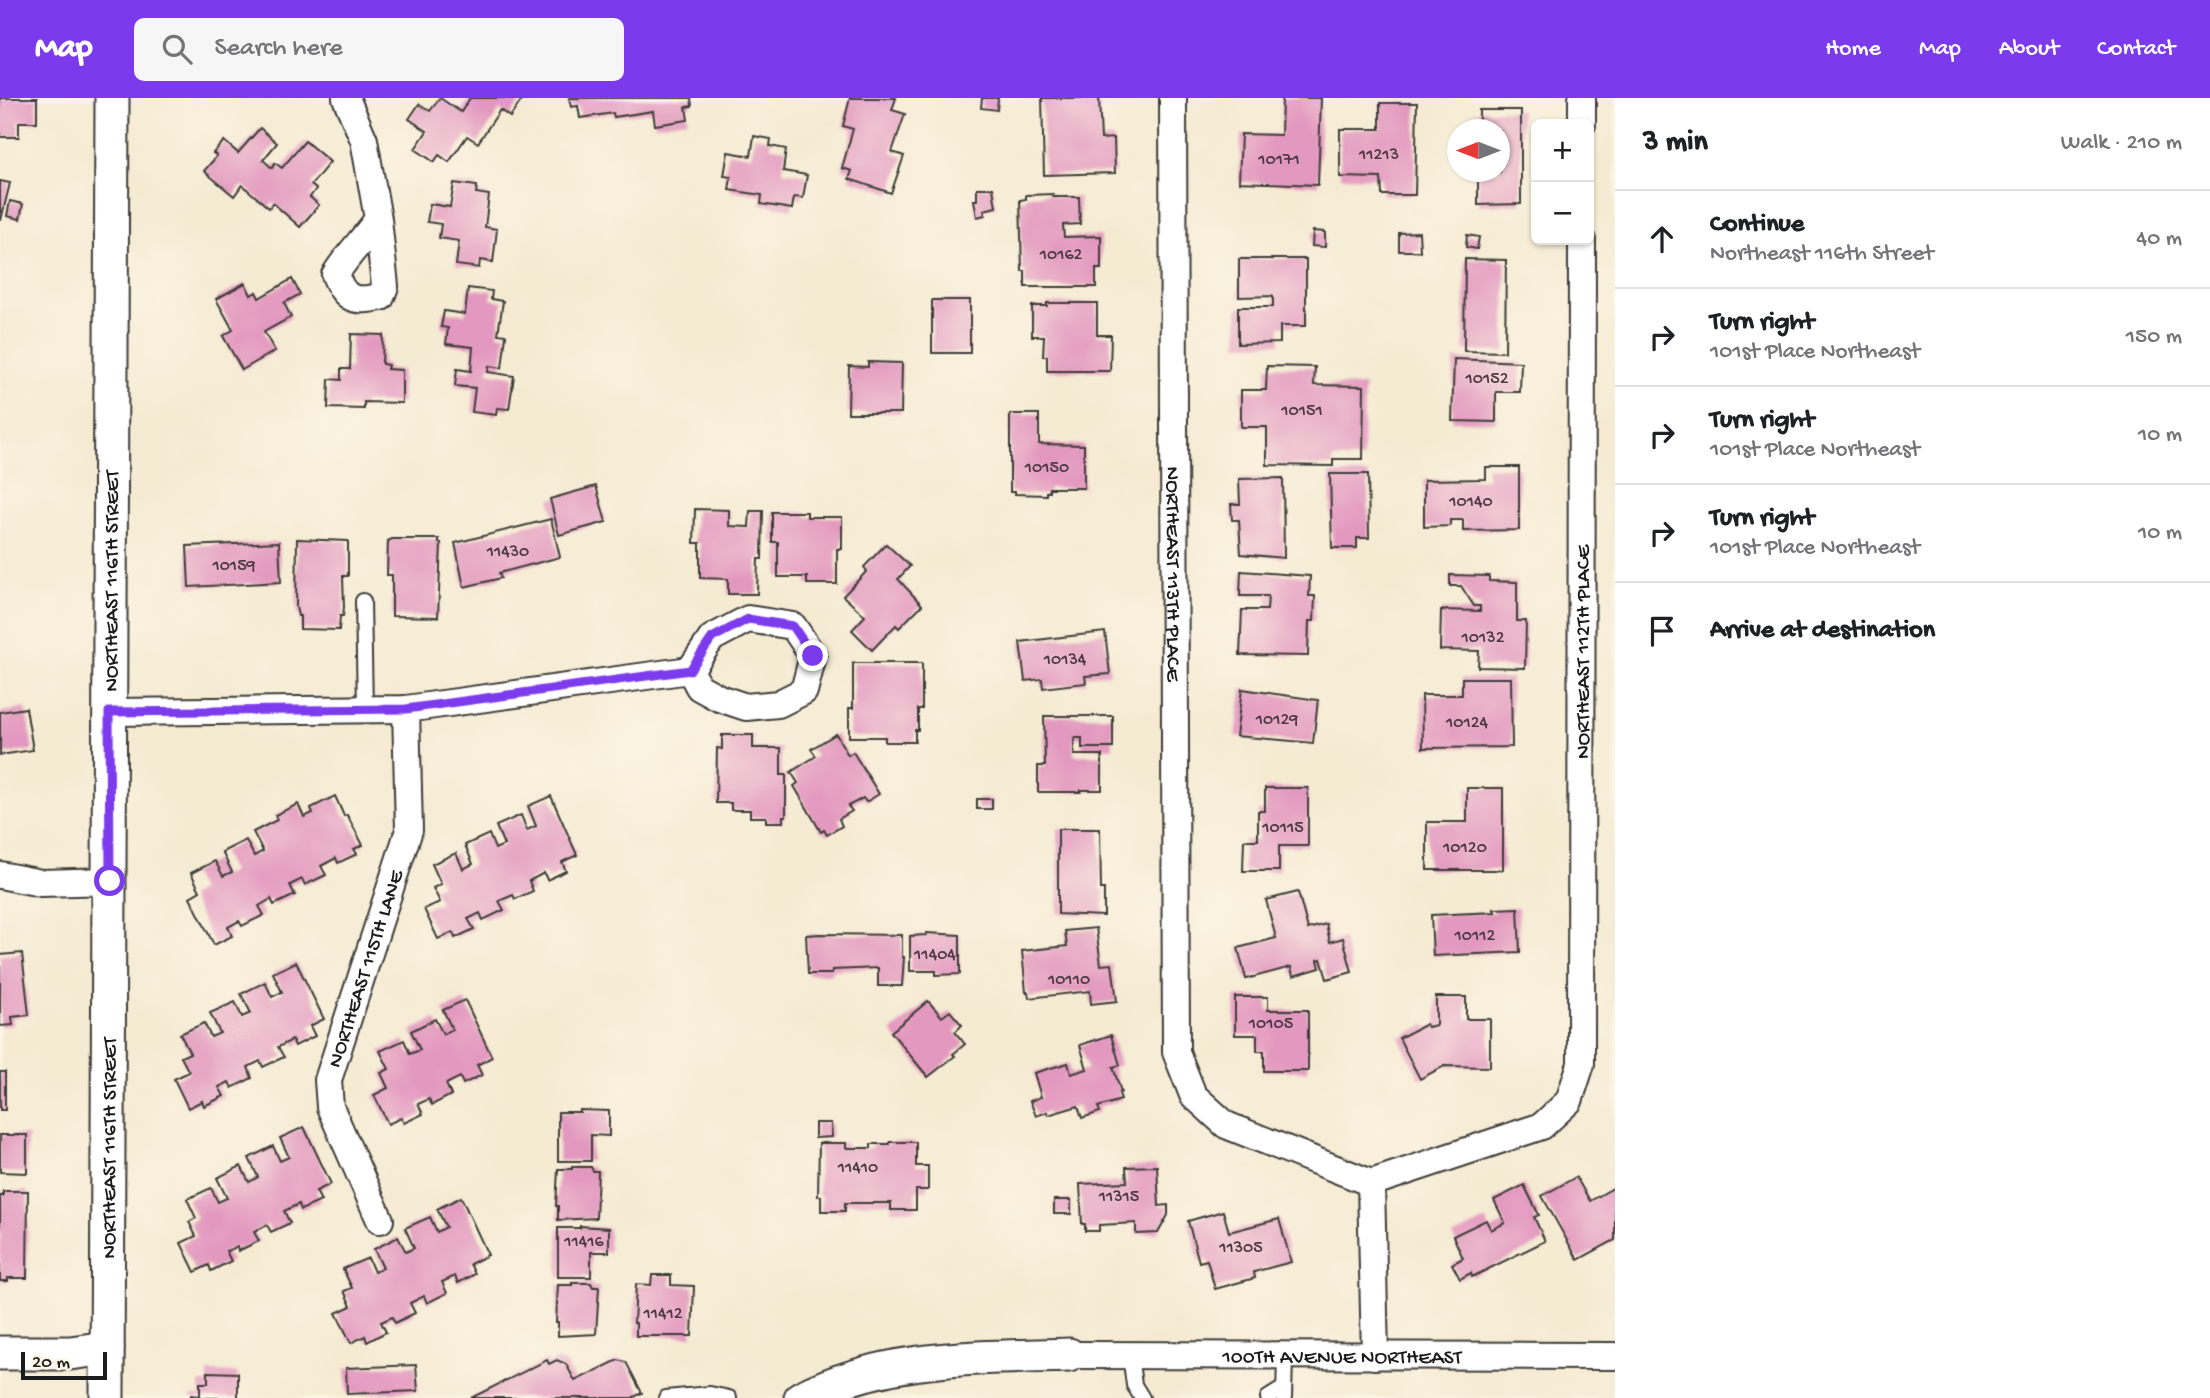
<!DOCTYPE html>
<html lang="en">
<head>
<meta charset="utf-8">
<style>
  :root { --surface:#fff; --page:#f6f6f6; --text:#202124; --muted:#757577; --line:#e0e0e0; --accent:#7c3aed }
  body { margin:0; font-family:"Gochi Hand",sans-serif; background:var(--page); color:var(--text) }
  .controls { position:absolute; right:21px; top:21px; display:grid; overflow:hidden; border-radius:10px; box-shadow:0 2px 5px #0004 }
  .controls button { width:63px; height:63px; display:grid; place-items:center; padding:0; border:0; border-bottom:2px solid var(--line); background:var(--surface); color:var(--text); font:35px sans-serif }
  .compass { position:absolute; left:1447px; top:21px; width:63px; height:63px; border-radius:50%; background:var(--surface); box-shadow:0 2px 5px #0004; rotate:270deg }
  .scale { position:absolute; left:21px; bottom:18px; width:86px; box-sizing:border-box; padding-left:7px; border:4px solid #1c1c1c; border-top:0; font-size:19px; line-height:24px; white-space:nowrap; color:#1c1c1c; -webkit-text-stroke:5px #fcf5e5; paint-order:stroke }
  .stop { position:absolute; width:21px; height:21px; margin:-16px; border:5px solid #7c3aed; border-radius:50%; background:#fff }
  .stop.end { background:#7c3aed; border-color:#fff; box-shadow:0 2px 7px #0008 }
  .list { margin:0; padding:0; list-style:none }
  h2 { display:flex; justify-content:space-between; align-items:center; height:91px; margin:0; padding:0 28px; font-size:30px }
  h2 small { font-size:23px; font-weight:400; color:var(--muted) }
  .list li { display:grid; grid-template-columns:46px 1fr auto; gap:21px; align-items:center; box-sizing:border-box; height:98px; padding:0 28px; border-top:2px solid var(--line) }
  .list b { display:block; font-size:26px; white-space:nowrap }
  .list p { margin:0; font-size:23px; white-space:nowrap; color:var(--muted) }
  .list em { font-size:23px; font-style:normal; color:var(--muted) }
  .icon { flex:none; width:38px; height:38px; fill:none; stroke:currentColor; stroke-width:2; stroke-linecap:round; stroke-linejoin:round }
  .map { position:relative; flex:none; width:1615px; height:1300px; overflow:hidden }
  header { display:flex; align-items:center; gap:42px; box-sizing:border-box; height:98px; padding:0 35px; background:var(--accent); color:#fff }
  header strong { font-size:33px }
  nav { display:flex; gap:38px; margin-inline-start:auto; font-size:24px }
  .search { width:490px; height:63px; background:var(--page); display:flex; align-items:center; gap:18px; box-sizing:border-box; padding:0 24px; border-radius:10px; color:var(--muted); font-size:26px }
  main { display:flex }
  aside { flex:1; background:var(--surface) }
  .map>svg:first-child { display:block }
  .building { fill:#e399bf }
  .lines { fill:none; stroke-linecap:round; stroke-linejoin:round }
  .service-casing { stroke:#3d3b37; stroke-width:18 }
  .minor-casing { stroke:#3d3b37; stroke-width:30 }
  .tertiary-casing { stroke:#3d3b37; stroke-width:37 }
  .service { stroke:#fff; stroke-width:14 }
  .minor { stroke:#fff; stroke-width:26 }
  .tertiary { stroke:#fff; stroke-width:33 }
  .route { stroke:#7c3aed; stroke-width:9 }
  .labels { text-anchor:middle; stroke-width:5; stroke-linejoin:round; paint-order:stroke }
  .number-label { font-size:18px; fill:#4e3b45 }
  .street-label { font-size:21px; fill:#1c1c1c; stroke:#fcf5e5 }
</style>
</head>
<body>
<header>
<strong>Map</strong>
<div class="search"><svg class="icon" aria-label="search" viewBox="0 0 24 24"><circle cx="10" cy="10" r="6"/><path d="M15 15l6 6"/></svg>Search here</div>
<nav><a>Home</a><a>Map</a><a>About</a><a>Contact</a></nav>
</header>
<main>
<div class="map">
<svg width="1615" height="1300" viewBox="0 0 1615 1300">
  <rect width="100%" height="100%" fill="#fcf5e5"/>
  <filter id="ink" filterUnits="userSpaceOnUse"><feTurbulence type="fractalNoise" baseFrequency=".0143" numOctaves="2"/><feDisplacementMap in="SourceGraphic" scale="14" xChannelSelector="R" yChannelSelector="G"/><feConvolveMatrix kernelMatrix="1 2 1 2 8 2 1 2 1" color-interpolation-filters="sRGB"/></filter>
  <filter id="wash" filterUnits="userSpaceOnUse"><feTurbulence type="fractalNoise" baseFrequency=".00686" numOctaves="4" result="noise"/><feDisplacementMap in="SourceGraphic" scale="28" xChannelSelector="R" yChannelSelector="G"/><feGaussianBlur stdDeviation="1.57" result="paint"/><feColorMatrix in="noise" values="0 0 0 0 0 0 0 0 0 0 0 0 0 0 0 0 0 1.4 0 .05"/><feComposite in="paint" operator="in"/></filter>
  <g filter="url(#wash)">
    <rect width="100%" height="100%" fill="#f5ebd3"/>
    <g id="blocks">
      <!-- building -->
      <g class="building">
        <path d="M0 0H37V24H19V39H0Z"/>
        <path d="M440 0 461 14 470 0H523L510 19 500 12 478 45 467 38 449 64 439 57 434 64 415 51 427 33 409 21 419 6 430 13Z"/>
        <path d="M569 0H691L692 8 686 9 688 22 655 27 653 13 614 19 613 15 580 20 578 8 571 9Z"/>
        <path d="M850 0H896L892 12 905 16 892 54 904 58 891 95 849 81 852 73 842 70 853 31 843 28Z"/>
        <path d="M982 0H998L997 12 981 10Z"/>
        <path d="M1042 0H1099L1101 41 1114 40 1115 75 1044 77Z"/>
        <path d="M1282 0H1321L1318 87 1239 84 1241 36 1281 37Z"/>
        <path d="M1380 5H1417L1415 97H1382L1381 80 1340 79V31H1380Z"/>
        <path d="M1479 12H1521V106L1478 107V74H1500V32H1479Z"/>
        <path d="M260 30 277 45 263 62 272 70 275 65 282 70 305 43 330 64 311 87 316 91 310 99 319 107 300 129 273 105 269 110 242 87 234 98 204 73 217 58 213 55 224 43 238 55Z"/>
        <path d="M754 38 771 41 770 48 786 51 783 73 807 77 803 100 794 99 792 111 761 106 762 97 729 92 731 79 724 78 728 54 751 58Z"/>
        <path d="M0 83 10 85 1 122H0Z"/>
        <path d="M454 85 477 88 476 95 489 97 485 129 497 131 493 164 480 162 479 170 456 167 459 143 439 140 441 126 427 124 430 106 450 109Z"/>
        <path d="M977 90H993L996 109 984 112 985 117 977 119 974 102H977Z"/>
        <path d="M1053 96V99H1079L1080 126 1063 127 1064 139 1101 138V171H1096V189H1025V173H1022L1020 102 1026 101V97Z"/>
        <path d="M10 103 23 106 20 121 7 118Z"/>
        <path d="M1313 133 1325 134V149L1312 148Z"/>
        <path d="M1419 134 1420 153H1399V135Z"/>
        <path d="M1467 137 1479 139 1477 151 1466 149Z"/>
        <path d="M1239 161H1306V228H1280V245L1238 246V209H1273V198L1239 199Z"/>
        <path d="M1465 161 1506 162 1505 254 1464 253Z"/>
        <path d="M292 181 300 196 284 205 291 219 264 234 275 253 242 272 223 238 233 232 216 201 245 185 251 197 256 194 259 200Z"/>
        <path d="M468 190 492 193 491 201 503 203 498 236 506 237 502 270 489 268 488 274 514 278 509 311 497 310 496 317 472 314 475 290 455 288 457 271 471 273 473 249 446 246 448 230 441 229 444 213 465 216Z"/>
        <rect x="932" y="202" width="38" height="53"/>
        <path d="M1047 205H1097V237H1111L1110 273H1047V258H1043L1044 238H1032V208H1047Z"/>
        <path d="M351 236 383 237 382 266 388 267 387 271 402 272V305L364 304V311L328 310 329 281 341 282V271H350Z"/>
        <path d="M1454 261 1521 264 1520 294H1496V324L1452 323Z"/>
        <path d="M868 264 902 265 901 315H848L849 268 868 269Z"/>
        <path d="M1267 268 1315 269 1314 287 1364 288 1363 361H1333V368L1267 367V329H1241V292H1266Z"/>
        <path d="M1010 316H1039V346L1084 347V390H1049V394H1046V397L1015 396V394H1010Z"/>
        <path d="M1486 369H1519V432L1463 433V422H1450V428L1424 429V382L1486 381Z"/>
        <path d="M1330 376H1368L1369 440H1357V450H1332Z"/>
        <path d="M1283 380 1284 460 1241 456 1239 422H1232L1231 406H1240L1239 381Z"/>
        <path d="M596 388 606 424 559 437 550 401Z"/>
        <path d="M695 411 729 412V428L749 429 750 413H763L762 461H758L757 496H728V481L700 480V445H694Z"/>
        <path d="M772 414H807V419H842V451H837V486H807V479H778V444H772Z"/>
        <path d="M551 421 560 459 499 475 501 480 464 489 455 445Z"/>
        <path d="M297 441 348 443V478H343L344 509 343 518H340L339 532 300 531V518H298L296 509Z"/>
        <path d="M392 441H439V445H441L438 519 392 518V477H387L388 443Z"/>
        <path d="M279 444 281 484 189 489 187 448Z"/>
        <path d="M886 446 910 468 898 481 922 507 899 530 896 527 872 552 852 532 865 518 843 498 867 473 864 469Z"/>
        <path d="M1241 473 1310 478 1309 498H1315L1314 523H1309L1308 558 1240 557 1242 512H1267L1268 498H1240Z"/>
        <path d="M1450 477 1489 478V483L1517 484V523H1526L1525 570 1478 569 1479 553 1440 552 1441 512 1480 513V508H1474L1461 488H1450Z"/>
        <path d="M1105 534 1110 576 1085 578 1086 585 1043 590 1042 581 1025 583 1020 544Z"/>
        <path d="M853 565H922V611H918V632H915V644H885V639H849V610H853Z"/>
        <path d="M1462 580H1511L1512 649 1423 650 1422 597H1462Z"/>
        <path d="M1242 591 1318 602 1313 645 1236 638Z"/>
        <path d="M26 610 33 652 0 657V614Z"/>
        <path d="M1044 618H1113V650H1082V640H1074V657H1102V692H1081V694H1038V668H1045Z"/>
        <path d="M836 636 848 657 853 654 879 696 866 704 863 700 848 708 852 713 839 721 842 728 827 737 824 732 821 734 794 688 798 685 791 674 816 658 811 651Z"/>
        <path d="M722 637H753V650H781V677H786V718H783V724H766V719H750V712H731V705H716L717 650 722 651Z"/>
        <path d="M1265 690H1308V748H1279V773H1243L1244 742H1258V713H1265Z"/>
        <path d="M1467 690H1503V772H1427V724H1467Z"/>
        <path d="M335 698 344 718 347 717 363 747 354 751 357 756 338 765 336 760 321 768 326 777 305 787 302 781 290 787 295 797 274 807 271 801 259 808 264 817 242 828 239 823 228 829 232 838 214 847 190 799 200 793 191 775 215 763 223 778 232 774 222 754 246 742 254 758 263 753 253 734 277 722 275 717 298 706 304 719 313 715 311 710Z"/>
        <path d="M551 698 577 757 562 764 566 773 547 782 544 775 529 783 533 793 515 801 513 797 499 803 504 812 483 822 480 815 468 821 474 831 455 840 453 834 438 841 424 811 440 804 433 790 441 786 432 766 456 755 463 771 473 766 465 747 489 736 495 751 504 747 496 728 521 717 527 732 536 728 528 708Z"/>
        <rect x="977" y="701" width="15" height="10"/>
        <path d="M1058 731H1100L1101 791H1104V818L1058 816Z"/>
        <path d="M1298 794 1308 831 1326 826 1330 844 1343 840 1352 874 1327 881 1321 861 1318 862 1320 870 1293 878 1291 869 1246 881 1238 850 1276 840 1266 802Z"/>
        <path d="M1518 810 1520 854 1433 858 1431 817 1495 814 1494 811Z"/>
        <path d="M1096 830 1101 867 1112 866 1117 903 1091 906 1090 893 1029 900 1028 894H1026L1022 853 1067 848 1065 833Z"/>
        <path d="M926 835 960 837V876L936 877V873H910V838L926 837Z"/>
        <path d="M820 836 902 837V859H904L902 888H878V870L832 872V876H808L806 837Z"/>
        <path d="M22 855 29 917 12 919 13 927 0 928V857Z"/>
        <path d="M296 864 324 921 310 928 315 938 295 948 292 942 278 949 284 959 263 969 260 963 248 969 252 980 232 990 229 984 219 989 224 998 204 1008 202 1003 188 1010 174 981 189 974 181 959 190 955 180 936 204 925 211 939 220 935 210 915 235 904 242 919 251 915 241 896 265 884 272 899 282 894 273 875Z"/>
        <path d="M1235 899H1268V912H1308V973H1264V953H1257V937H1235Z"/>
        <path d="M1436 899H1466V921H1490V969L1444 968 1420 981 1399 940 1426 926 1428 929 1436 927Z"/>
        <path d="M465 902 492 959 477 967 482 977 463 986 460 979 446 986 451 997 432 1007 429 1001 418 1006 423 1016 404 1025 401 1020 388 1026 374 997 388 990 381 975 389 971 380 953 404 942 410 956 420 952 411 933 435 921 443 936 452 931 443 912Z"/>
        <path d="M928 903 942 919 950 913 962 927 955 934 965 946 953 956 955 958 928 979 891 934Z"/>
        <path d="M1111 937 1120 967 1113 969 1121 994 1119 995 1121 1002 1098 1009 1100 1014 1082 1020 1078 1008 1048 1017 1047 1014 1036 1018 1030 1003 1041 999 1034 975 1068 965 1071 976 1087 971 1080 947Z"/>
        <rect x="0" y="974" width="5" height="38"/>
        <path d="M580 1012 609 1013V1038L591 1037V1063H558V1014H580Z"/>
        <path d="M815 1025H831L832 1039 815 1040Z"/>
        <path d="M304 1029 331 1086 316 1093 321 1103 301 1112 299 1106 284 1113 290 1125 271 1134 267 1127 254 1134 259 1143 238 1153 237 1149 226 1153 231 1163 211 1173 209 1167 195 1174 181 1145 196 1138 189 1124 196 1120 187 1101 211 1090 218 1104 227 1100 217 1080 241 1068 249 1084 258 1079 249 1060 273 1048 280 1063 289 1059 280 1040Z"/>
        <path d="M0 1037H27V1075L0 1074Z"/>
        <path d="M890 1044H916V1068H928V1092H916V1112H891V1105H845V1113H821V1098H818L819 1045H846V1050H871V1046H890Z"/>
        <path d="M1157 1068 1159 1108 1168 1107V1117L1158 1135 1136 1136V1125L1099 1127V1133H1085V1126H1082L1080 1086 1127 1084 1126 1069Z"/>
        <path d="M572 1069H591L593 1073H598L596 1120 558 1122V1108H556L558 1071H572Z"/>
        <path d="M1576 1079 1590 1103 1615 1089V1142L1578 1162 1542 1098Z"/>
        <path d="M1524 1087 1539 1117 1534 1119 1545 1143 1472 1179 1471 1175 1460 1181 1452 1166 1463 1160 1453 1138 1486 1122 1491 1132 1505 1125 1494 1102Z"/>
        <path d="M3 1093H28L27 1180H8V1183H0V1098H3Z"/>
        <path d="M461 1099 488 1157 470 1166 475 1176 458 1185 455 1178 442 1184 447 1195 427 1205 424 1198 410 1205 415 1215 395 1225 392 1219 381 1224 386 1234 367 1244 365 1238 351 1245 336 1215 351 1208 344 1193 352 1190 343 1171 368 1160 374 1174 383 1170 374 1151 398 1139 406 1154 414 1150 405 1130 430 1119 437 1134 446 1129 437 1111Z"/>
        <rect x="1054" y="1102" width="17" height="14"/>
        <path d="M1223 1113 1229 1134 1279 1121 1291 1164 1254 1174 1255 1180 1215 1191 1207 1162 1199 1164 1188 1123Z"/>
        <path d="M580 1128 609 1130V1154H591V1179H558V1130H580Z"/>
        <path d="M652 1177H671V1187L694 1188 692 1238H636V1225H634L636 1186 651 1187Z"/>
        <path d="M572 1185H591L593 1189H599L596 1236 558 1238V1224H556L558 1187H572Z"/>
        <path d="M547 1262 549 1266 557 1262 566 1266 575 1283 618 1262 626 1264 642 1295 632 1300H471Z"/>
        <path d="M416 1267 418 1293 347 1296 346 1270Z"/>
        <path d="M208 1274 238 1275V1300H191V1297L200 1298V1285H208Z"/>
      </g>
    </g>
  </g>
  <g filter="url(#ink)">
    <use href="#blocks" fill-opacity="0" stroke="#3d3b37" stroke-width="2"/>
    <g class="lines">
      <!-- service casing -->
      <g class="service-casing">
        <g id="service">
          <path d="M363 503 365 611"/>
          <path d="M1130 1257 1134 1287 1142 1300"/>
          <path d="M666 1300 710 1296 729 1300"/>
          <path d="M1268 1300 1284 1290"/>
          <path d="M1284 1300 1285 1257"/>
        </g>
      </g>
      <!-- minor casing -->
      <g class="minor-casing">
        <g id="minor">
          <path d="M346 0 364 42 378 121 385 188 381 199C354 204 346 203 335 177 347 157 364 141 378 121"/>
          <path id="s1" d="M1173 0 1176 954 1193 997 1226 1027 1371 1085 1542 1028 1569 1003 1581 966 1582 142"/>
          <path d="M1582 26V0"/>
          <path d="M109 614 406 611 690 572 712 540 748 521 793 528 813 558 804 593 778 606 746 609 719 600 699 589 690 572"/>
          <path d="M0 777 41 785 110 783"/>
          <path d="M1371 1085 1375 1258"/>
          <path id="s2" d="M380 1122 330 1009 328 982 409 732 406 611"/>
          <path id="s3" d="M1069 1257 1615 1258"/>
        </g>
      </g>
      <!-- tertiary casing -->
      <g class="tertiary-casing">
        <g id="tertiary">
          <path d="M0 1255H70L107 1250"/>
          <path id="s4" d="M107 1300 112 0"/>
          <path d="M801 1300C886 1257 977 1260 1069 1257"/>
        </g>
      </g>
      <!-- service -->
      <use href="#service" class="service"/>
      <!-- minor -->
      <use href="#minor" class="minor"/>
      <!-- tertiary -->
      <use href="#tertiary" class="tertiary"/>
    </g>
  </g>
  <g class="lines" filter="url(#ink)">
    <!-- route -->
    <path class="route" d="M110 783 109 614 406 611 690 572 712 540 748 521 793 528 813 558"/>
  </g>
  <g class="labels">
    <!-- number labels -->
    <g class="number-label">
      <text x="1379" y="61">11213</text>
      <text x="1279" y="66">10171</text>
      <text x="1061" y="161">10162</text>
      <text x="1487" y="285">10152</text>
      <text x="1302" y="317">10151</text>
      <text x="1047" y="374">10150</text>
      <text x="1471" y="408">10140</text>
      <text x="508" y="458">11430</text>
      <text x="234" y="472">10159</text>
      <text x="1483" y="544">10132</text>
      <text x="1065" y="566">10134</text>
      <text x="1277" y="626">10129</text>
      <text x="1467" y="629">10124</text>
      <text x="1283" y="734">10115</text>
      <text x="1465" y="754">10120</text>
      <text x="1475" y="842">10112</text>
      <text x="935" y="861">11404</text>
      <text x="1069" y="886">10110</text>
      <text x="1271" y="930">10105</text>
      <text x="858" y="1074">11410</text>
      <text x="1119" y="1103">11315</text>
      <text x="584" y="1148">11416</text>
      <text x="1241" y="1154">11305</text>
      <text x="663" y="1220">11412</text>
    </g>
    <!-- street labels -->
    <g class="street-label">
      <text dy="7" stroke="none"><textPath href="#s1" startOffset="476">NORTHEAST 113TH PLACE</textPath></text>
      <text dy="7" stroke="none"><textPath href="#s4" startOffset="817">NORTHEAST 116TH STREET</textPath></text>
      <text dy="7" stroke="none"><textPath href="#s1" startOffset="1869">NORTHEAST 112TH PLACE</textPath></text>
      <text dy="7" stroke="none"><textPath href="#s2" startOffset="268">NORTHEAST 115TH LANE</textPath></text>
      <text dy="7" stroke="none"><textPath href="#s4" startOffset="250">NORTHEAST 116TH STREET</textPath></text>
      <text dy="7" stroke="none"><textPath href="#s3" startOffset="273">100TH AVENUE NORTHEAST</textPath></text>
    </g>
  </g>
</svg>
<div class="controls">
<button>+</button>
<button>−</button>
</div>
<svg class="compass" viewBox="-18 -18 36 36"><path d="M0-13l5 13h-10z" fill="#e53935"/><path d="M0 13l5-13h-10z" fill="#757577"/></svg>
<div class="scale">20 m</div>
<div class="stop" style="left:110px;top:783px"></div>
<div class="stop end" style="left:813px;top:558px"></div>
</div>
<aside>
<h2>3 min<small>Walk · 210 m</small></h2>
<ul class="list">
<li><svg class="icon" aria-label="ahead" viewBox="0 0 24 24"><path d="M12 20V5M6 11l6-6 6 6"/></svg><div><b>Continue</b><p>Northeast 116th Street</p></div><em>40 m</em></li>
<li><svg class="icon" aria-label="right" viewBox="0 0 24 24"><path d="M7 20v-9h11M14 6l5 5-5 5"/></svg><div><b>Turn right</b><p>101st Place Northeast</p></div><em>150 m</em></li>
<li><svg class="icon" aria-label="right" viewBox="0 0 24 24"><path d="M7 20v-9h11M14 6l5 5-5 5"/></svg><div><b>Turn right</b><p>101st Place Northeast</p></div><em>10 m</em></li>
<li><svg class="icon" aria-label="right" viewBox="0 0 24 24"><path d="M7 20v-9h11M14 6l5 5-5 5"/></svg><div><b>Turn right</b><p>101st Place Northeast</p></div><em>10 m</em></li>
<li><svg class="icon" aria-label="arrive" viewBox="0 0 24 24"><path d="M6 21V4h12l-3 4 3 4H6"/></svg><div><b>Arrive at destination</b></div></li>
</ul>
</aside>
</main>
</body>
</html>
